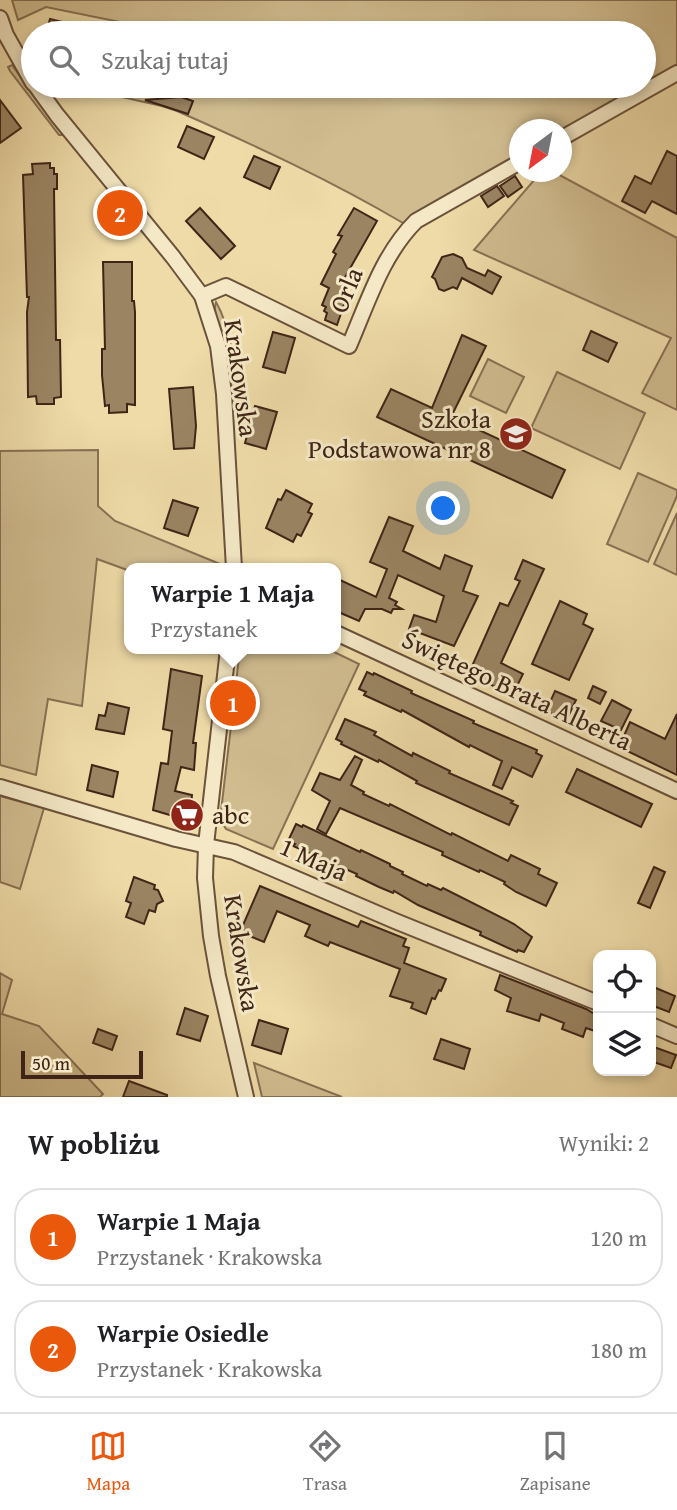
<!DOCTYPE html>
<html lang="pl">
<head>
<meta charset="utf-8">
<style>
  :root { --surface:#fff; --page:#f2f2f2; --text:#202124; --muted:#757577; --line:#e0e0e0; --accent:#ea580c }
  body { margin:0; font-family:"Gentium Book Plus",serif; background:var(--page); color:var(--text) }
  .controls { position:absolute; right:21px; bottom:21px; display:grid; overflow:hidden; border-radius:14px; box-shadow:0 4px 10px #0003 }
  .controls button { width:63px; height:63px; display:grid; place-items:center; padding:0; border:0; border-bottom:2px solid var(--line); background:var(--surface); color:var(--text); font:35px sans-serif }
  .compass { position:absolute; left:509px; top:119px; width:63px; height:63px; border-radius:50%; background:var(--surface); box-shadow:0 4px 10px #0003; rotate:212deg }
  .scale { position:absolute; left:21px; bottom:18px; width:122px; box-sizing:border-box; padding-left:7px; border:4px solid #3f2517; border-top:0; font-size:19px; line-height:24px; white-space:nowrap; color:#3f2517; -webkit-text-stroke:5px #f4e8c6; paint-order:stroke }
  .you { position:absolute; left:444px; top:509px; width:24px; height:24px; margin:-18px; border:5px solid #fff; border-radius:50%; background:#1a73e8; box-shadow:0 0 0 10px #1a73e833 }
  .badge { display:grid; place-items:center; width:46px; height:46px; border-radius:50%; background:var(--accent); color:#fff; font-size:23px; font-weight:700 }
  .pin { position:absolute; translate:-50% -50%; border:4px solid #fff; box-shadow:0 2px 7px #0006 }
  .popup { position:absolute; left:124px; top:563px; width:217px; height:91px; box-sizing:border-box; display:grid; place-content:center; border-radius:14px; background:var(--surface); filter:drop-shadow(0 2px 5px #0005); font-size:23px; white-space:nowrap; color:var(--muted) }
  .popup b { font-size:26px; color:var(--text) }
  .popup::after { content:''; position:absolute; left:50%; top:100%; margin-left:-14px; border:14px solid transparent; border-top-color:var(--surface) }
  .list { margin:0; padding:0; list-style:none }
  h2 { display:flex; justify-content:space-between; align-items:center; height:91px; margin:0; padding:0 28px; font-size:30px }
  h2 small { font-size:23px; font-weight:400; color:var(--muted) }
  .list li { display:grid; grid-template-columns:46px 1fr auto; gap:21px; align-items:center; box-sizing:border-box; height:98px; margin:0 14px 14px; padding:0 14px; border:2px solid var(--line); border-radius:28px }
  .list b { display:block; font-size:26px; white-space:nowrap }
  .list p { margin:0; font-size:23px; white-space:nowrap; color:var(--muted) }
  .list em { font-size:23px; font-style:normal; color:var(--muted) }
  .icon { flex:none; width:38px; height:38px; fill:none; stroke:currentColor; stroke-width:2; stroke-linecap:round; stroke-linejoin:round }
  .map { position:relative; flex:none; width:677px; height:1097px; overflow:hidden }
  .search { position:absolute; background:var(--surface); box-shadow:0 4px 10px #0003; left:21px; right:21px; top:21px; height:77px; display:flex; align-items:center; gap:18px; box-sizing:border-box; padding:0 24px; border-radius:38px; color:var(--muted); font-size:26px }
  .sheet { height:315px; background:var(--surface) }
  nav { display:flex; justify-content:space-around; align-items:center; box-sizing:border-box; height:98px; border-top:2px solid var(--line); background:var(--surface); font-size:19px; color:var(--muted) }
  nav a { display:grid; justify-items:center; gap:4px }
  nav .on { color:var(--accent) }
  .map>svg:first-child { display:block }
  .green { fill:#d0bc8f; stroke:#887053; stroke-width:2 }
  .building { fill:#9a8462; stroke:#3f2517; stroke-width:2 }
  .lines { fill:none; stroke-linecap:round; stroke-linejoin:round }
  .street-casing { stroke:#6b523b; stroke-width:18 }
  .street { stroke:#f4e8c6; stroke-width:14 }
  .labels { text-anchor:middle; stroke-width:6; stroke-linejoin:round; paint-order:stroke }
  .street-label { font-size:26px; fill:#3f2517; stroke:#f4e8c6 }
  .poi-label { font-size:26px; fill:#3f2517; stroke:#f4e8c6; text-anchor:end }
</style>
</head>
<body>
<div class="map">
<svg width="677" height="1097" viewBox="0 0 677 1097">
  <rect width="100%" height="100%" fill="#eedba8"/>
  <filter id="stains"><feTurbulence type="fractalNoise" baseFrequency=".00286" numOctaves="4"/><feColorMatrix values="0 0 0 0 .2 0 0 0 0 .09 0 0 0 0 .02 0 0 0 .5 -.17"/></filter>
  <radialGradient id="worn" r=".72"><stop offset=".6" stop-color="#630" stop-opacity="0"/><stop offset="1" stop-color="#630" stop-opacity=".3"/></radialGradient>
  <!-- green -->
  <g class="green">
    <path d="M12 0H677V65L644 84V33H140V26L46 7 18 20Z"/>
    <path d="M12 65 63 135H59L10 71 8 67Z"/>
    <path d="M73 86H641L562 132V130H520L519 156 403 223C330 180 254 145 177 111L162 106Z"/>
    <path d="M541 172H554L677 238V410L642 393 671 338 474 250Z"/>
    <path d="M216 302C235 335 235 381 238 418L233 416C232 388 230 360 222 333 220 322 212 313 216 302Z"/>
    <path d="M488 359 524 377 506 413 470 396Z"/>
    <path d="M557 372 645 413 620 469 531 428Z"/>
    <path d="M98 450V506L115 521 220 564V568H130V571L97 559 82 706 48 699 36 775 0 765V451Z"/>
    <path d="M638 473 677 490V496L648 562 607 544Z"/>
    <path d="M677 513V575L654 564Z"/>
    <path d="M240 649H328L359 664 273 849 226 829 220 820Z"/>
    <path d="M0 796 44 808 20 889 0 882Z"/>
    <path d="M0 973 12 980 2 1014 39 1026 103 1094 100 1097H0Z"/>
    <path d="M254 1063 342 1097H262Z"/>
  </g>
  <!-- building -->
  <g class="building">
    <path d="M50 19 87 28 86 33H46Z"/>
    <path d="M181 97 193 101 188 114 145 100Z"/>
    <path d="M0 100 21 128 0 143Z"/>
    <path d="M187 126 214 137 204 159 178 147Z"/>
    <path d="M667 151 677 156V214L652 201 645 213 622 201 635 176 651 184Z"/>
    <path d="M254 156 280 167 270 189 244 177Z"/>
    <path d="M50 163V168H54V174H57V189H54L56 340H60L61 397 54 398V404H37L36 396 28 397 27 312 29 297H27L23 175 33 174 32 164Z"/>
    <path d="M515 176 522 187 508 197 500 186Z"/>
    <path d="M497 186 504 196 488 207 481 196Z"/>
    <path d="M200 208 235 246 221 259 186 221Z"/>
    <path d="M354 208 377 221 344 279 350 282 344 295 347 296 337 325 325 320 327 313 324 311 326 307 322 305 329 288 321 284 336 254 333 252 342 236 338 235Z"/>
    <path d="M453 254 462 258 467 268 485 276 488 270 501 277 492 294 462 278 457 289 453 287 444 291 439 289 435 279 432 277 442 257Z"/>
    <path d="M103 262H132V301H134L135 312V405L127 404V412L109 413V405L105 406 102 375V349H105Z"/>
    <path d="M591 331 617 343 608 362 583 350Z"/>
    <path d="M273 332 295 338 285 373 263 367Z"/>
    <path d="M462 335 486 346 451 417 565 470 552 498 377 417 391 389 432 408Z"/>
    <path d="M193 387 196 426 194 448 174 449 169 389Z"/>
    <path d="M255 406 277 412 266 449 245 443Z"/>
    <path d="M286 490 312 504 308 512 312 514 301 536 297 534 293 542 266 528 278 499 281 500Z"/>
    <path d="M173 500 198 508 188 536 164 528Z"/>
    <path d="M389 517 413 526 403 551 440 569 445 555 472 566 463 591 478 596 454 646 409 629 414 615 436 622 444 596 398 575 389 598 397 602 395 605 402 609H393L391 613 382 609H365L359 621 336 611V578L376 597 387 569 370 562Z"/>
    <path d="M523 560 544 569 501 663 523 674 512 696 469 673 500 603 508 606 520 581 515 579Z"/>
    <path d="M560 601 587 614 583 624 593 629 569 680 532 664Z"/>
    <path d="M171 669 202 676 193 743H196L194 770 181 767 175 791 192 795 190 817 186 820 153 810 161 763 168 764 172 731 163 729Z"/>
    <path d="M367 672 373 675 374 673 412 691 411 693 474 721 473 723 537 750 536 753 542 756 532 777 512 767 502 789 493 785 502 761 470 745 469 747 402 710 401 712 364 695 366 692 359 689Z"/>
    <path d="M593 686 606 692 600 704 588 698Z"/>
    <path d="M555 691 576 700 566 721 546 711Z"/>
    <path d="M612 700 631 710 621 730 601 721Z"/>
    <path d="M108 703 129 708 124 734 96 729 99 715 105 716Z"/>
    <path d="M677 714V775L619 747 630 722 665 739Z"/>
    <path d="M345 719 376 732 374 735 412 756 413 753 450 771 449 773 513 801 511 803 518 806 509 825 416 783 417 781 379 760 378 762 341 744 342 742 336 739Z"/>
    <path d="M355 756 362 760 351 785 364 792 363 794 389 806 390 804 451 835 452 833 508 861 511 855 540 869 538 874 557 883 546 906 516 892 504 884 505 882 480 870 479 872 442 855 443 852 340 808 326 834 317 829 330 801 312 790 320 773 340 780Z"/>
    <path d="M92 765 118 772 113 797 87 790Z"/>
    <path d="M577 769 652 804 641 827 566 792Z"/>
    <path d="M296 824 302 827 303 825 360 852 361 850 390 864V866L403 872 402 874 427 886 428 884 441 890 443 888 514 924 532 937 524 952 518 950 517 952 480 935 481 932 418 905 394 891 393 893 379 887 356 876 357 874 293 846 295 844 288 841Z"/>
    <path d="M654 867 665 872 650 908 638 903Z"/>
    <path d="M134 877 155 885 154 889 158 890 163 901 157 904 155 912 149 910 144 924 126 917 131 903 126 901Z"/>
    <path d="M260 886 358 927 361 921 406 939 403 946 409 948 404 963 446 979 441 991 439 990 435 999 432 998 426 1014 411 1008 413 1003 390 996 400 969 330 942 328 946 305 936 310 925 277 911 264 942 240 932Z"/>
    <path d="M500 975 586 1009 598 1016V1032L586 1028 583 1037 562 1029 564 1023 541 1014 539 1021 507 1011 511 998 495 990Z"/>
    <path d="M651 986 675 996 669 1012 651 1005Z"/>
    <path d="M185 1008 208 1016 200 1041 177 1034Z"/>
    <path d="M259 1020 288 1029 281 1054 252 1045Z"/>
    <path d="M98 1029 117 1036 112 1050 93 1043Z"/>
    <path d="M441 1039 470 1049 464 1069 434 1059Z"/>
    <path d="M651 1046 676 1055 671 1068 651 1061Z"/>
    <path d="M129 1081 167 1095V1097H123Z"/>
  </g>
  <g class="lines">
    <!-- street casing -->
    <g class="street-casing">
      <g id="street">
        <path d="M0 18 6 35 33 83"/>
        <path d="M36 86 57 115 173 257 202 296 218 346 224 394 234 568"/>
        <path d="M562 138 677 73"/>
        <path d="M202 296 226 286 349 346C368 302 382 255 416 221L520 162"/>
        <path d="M336 633 677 791"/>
        <path d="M228 649 206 845 205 878 211 936 218 976 246 1097"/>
        <path d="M0 787 176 839 234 852 395 921 598 1003"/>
        <path d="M651 1025 677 1036"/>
      </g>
    </g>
    <!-- street -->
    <use href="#street" class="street"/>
  </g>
  <!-- icons -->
  <defs>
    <g id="school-disc" transform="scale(1.75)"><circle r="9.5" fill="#8f2418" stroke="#f4e8c6"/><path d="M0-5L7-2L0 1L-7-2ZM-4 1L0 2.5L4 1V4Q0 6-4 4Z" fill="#fff"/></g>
    <g id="supermarket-disc" transform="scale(1.75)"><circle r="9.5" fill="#8f2418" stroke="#f4e8c6"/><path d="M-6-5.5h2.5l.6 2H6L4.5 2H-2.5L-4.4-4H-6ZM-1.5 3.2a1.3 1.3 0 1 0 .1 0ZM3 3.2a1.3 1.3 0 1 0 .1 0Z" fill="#fff"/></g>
  </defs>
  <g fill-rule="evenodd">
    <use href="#school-disc" x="516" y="434"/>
    <use href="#supermarket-disc" x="187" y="815"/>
  </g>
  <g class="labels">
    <!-- street labels -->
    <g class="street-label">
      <text transform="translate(346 290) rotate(-67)" y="9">Orla</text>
      <text transform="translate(241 378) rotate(82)" y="9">Krakowska</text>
      <text transform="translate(517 690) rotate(25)" y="9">Świętego Brata Alberta</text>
      <text transform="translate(314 859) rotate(24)" y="9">1 Maja</text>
      <text transform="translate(242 953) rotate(81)" y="9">Krakowska</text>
    </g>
    <!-- poi labels -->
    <g class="poi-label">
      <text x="491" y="428">Szkoła<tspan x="491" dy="30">Podstawowa nr 8</tspan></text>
      <text x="212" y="824" text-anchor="start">abc</text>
    </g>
  </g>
  <rect width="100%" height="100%" filter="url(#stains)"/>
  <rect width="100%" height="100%" fill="url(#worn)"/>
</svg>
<div class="controls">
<button><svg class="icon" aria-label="locate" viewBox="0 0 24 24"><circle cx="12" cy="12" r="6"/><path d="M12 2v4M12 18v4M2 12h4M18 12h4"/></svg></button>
<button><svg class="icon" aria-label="layers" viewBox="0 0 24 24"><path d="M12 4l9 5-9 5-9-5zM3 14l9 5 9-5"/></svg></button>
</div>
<svg class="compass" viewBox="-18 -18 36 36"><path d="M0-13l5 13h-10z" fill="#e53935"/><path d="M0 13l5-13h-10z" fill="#757577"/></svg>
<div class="scale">50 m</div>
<div class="you"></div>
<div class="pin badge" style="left:233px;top:703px">1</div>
<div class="popup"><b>Warpie 1 Maja</b>Przystanek</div>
<div class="pin badge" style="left:120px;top:213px">2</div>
<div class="search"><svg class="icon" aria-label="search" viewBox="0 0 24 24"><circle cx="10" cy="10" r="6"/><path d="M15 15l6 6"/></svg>Szukaj tutaj</div>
</div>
<section class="sheet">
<h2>W pobliżu<small>Wyniki: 2</small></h2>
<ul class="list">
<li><span class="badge">1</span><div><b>Warpie 1 Maja</b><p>Przystanek · Krakowska</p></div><em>120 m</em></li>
<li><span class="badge">2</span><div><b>Warpie Osiedle</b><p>Przystanek · Krakowska</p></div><em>180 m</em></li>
</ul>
</section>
<nav>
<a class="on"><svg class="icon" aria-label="map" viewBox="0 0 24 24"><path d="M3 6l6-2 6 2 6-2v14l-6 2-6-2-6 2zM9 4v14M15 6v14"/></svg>Mapa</a>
<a><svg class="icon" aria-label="directions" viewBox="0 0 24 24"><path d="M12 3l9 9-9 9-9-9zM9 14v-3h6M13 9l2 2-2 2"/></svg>Trasa</a>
<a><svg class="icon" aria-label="saved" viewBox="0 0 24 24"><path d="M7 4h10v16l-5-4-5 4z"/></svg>Zapisane</a>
</nav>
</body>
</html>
